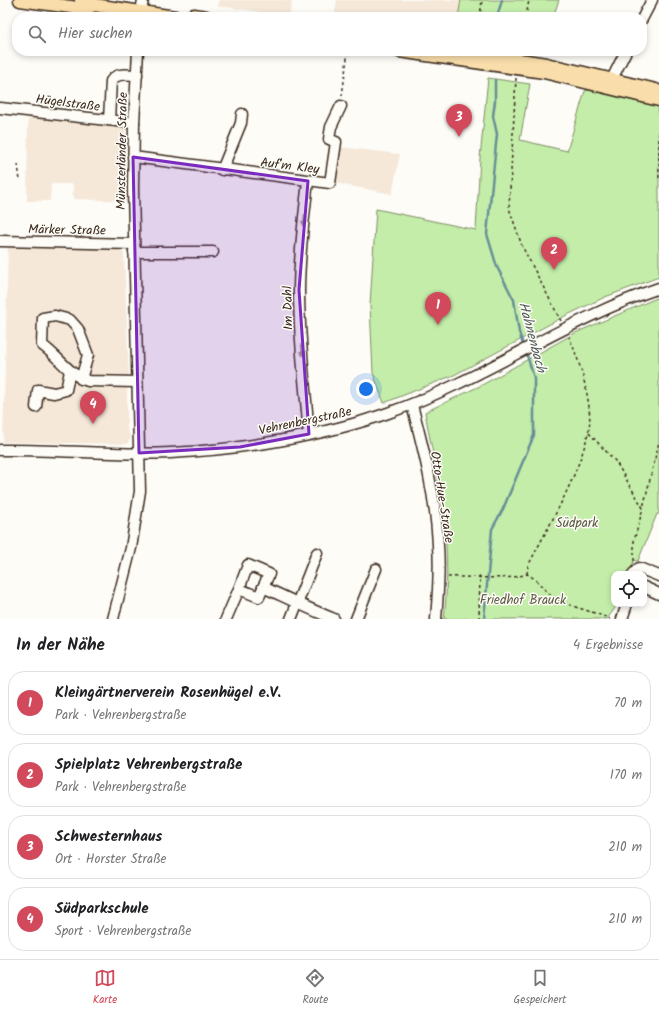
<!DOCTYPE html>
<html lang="de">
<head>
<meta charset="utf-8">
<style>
  :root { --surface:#fff; --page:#f6f6f6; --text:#202124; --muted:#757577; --line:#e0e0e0; --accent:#d1495b }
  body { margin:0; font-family:Kalam,sans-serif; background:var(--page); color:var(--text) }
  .controls { position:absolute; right:12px; bottom:12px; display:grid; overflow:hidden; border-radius:8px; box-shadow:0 2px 6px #0003 }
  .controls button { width:36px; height:36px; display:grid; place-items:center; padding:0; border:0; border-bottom:1px solid var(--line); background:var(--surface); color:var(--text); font:20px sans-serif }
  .you { position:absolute; left:366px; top:389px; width:14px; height:14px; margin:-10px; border:3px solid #fff; border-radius:50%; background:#1a73e8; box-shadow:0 0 0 6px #1a73e833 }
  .badge { display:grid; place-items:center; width:26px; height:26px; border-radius:50%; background:var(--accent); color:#fff; font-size:13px; font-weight:700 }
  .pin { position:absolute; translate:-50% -33px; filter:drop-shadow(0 1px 2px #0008) }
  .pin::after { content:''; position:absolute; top:21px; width:14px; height:12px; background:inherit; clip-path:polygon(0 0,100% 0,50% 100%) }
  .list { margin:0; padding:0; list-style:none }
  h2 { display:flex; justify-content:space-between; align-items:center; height:52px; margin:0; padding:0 16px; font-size:17px }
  h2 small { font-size:13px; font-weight:400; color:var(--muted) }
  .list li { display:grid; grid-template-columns:26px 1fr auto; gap:12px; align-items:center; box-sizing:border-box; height:64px; margin:0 8px 8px; padding:0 8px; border:1px solid var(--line); border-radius:16px }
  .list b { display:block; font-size:15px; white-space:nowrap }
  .list p { margin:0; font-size:13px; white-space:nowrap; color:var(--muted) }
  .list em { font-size:13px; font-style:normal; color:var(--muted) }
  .icon { flex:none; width:22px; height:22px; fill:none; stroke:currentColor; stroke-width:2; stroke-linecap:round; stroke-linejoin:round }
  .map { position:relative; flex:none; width:659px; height:619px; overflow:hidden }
  .search { position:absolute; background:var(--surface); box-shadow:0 2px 6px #0003; left:12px; right:12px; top:12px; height:44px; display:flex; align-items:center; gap:10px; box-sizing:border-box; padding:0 14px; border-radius:16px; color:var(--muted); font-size:15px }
  .sheet { height:340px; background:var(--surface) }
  nav { display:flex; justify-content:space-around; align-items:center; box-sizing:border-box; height:56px; border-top:1px solid var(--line); background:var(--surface); font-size:11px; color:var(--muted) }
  nav a { display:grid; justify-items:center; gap:2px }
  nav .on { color:var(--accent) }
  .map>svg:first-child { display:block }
  .built { fill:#f5e8d9 }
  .green { fill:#c3eda9; stroke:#7f8c64 }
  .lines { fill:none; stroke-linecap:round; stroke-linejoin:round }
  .stream { stroke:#688e96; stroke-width:2.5 }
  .minor-casing { stroke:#3b2a1e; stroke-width:13 }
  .major-casing { stroke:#3b2a1e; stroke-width:15 }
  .path { stroke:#3b2a1e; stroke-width:1.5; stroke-dasharray:3 3; stroke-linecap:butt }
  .minor { stroke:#fdfcf7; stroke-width:10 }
  .major { stroke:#f9deab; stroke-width:12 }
  .oneway { fill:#9c938a }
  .marked { fill:#7b2cbf; fill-opacity:0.2; stroke:#7b2cbf; stroke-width:3; stroke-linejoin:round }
  .labels { text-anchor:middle; stroke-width:3; stroke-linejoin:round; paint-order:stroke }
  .street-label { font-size:13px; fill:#3b2a1e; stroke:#fdfcf7 }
  .park-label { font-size:13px; fill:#5d5b41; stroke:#fdfcf7 }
  .water-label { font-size:14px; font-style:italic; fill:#525c5a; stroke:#fdfcf7 }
</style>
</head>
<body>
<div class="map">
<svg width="659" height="619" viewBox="0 0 659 619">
  <rect width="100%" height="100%" fill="#fdfcf7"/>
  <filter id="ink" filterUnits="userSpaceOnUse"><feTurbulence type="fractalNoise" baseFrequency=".025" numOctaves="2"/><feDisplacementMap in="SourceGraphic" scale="8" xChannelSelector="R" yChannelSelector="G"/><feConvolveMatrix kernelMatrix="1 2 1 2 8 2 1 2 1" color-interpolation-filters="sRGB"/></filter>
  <g filter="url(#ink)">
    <!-- built -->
    <g class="built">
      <path d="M219 0H292L289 16 218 6Z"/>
      <path d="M337 0H461L458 17H334Z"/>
      <path d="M28 117 120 126 125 129 126 201 73 199V184H51L50 201H27Z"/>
      <path d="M339 147 400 154 392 194 334 183Z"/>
      <path d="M8 246 112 249 120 250 124 253 129 377 127 386V428L131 438 127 444 3 442Z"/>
    </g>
    <!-- green -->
    <g class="green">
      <path d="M461 0H559L553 17H458Z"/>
      <path d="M488 78 530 84 520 140 567 151 585 91 588 90 659 107V277L605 297 565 316 454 375 384 403 373 373 370 305 376 209 476 230 480 158Z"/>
      <path d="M659 297V514H657L638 561 634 560 630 574H614V604H618L607 619H444C449 577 447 532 440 490 436 464 429 438 425 412L482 385 575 333Z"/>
    </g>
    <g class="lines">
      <!-- stream -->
      <g class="stream">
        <path d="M497 17 502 0"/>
        <path d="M495 80V101L493 116 497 134 487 234 497 267 514 300 519 332 524 348"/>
        <path d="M484 619 492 529 503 509 534 435V378L526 352"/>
      </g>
      <!-- minor casing -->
      <g class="minor-casing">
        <g id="minor">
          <path d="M140 17 143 0"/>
          <path d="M642 19 652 0"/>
          <path d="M609 85 626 51"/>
          <path d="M0 108 134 123"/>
          <path d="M109 120 111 81C117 72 127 75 137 75"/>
          <path d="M133 157 330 183 336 142 329 139 331 127 341 106"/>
          <path d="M222 170 241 123 242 114"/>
          <path d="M308 181C304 217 299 254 299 291 299 339 305 386 309 434"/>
          <path d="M0 241 133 244"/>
          <path d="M134 252H213"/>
          <path d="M81 379 88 355 78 329 70 320 55 316 43 318 42 345C58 356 69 375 88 381L137 382"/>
          <path d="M412 405C424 451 436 498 438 546 440 570 438 595 436 619"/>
          <path d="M36 407 38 390 54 393 66 390 70 371"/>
          <path d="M0 450C57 449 114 456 170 453 239 450 323 436 388 413 483 380 564 320 659 288"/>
          <path d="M248 565 269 574 259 597 239 589Z"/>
          <path d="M633 574 639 568 659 576"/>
          <path d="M263 587C287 598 309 609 334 619"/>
          <path d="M644 587 659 594"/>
          <path d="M113 619 131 548 140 491 133 189 134 123 138 51"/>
          <path d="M226 619 239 589"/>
          <path d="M291 619 317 553"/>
          <path d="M356 619 376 569"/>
          <path d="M622 619 627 604"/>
        </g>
      </g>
      <!-- major casing -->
      <g class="major-casing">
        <g id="major">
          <path d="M20 0 85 9 94 5"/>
          <path d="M81 0 94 5 175 17"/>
          <path d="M189 17 194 15 206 17"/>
          <path d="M399 51 544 72 659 100"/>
          <path d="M462 51 546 64 656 90"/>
        </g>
      </g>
      <!-- path -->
      <g class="path">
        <path d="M480 17 482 0"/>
        <path d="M526 17 529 0"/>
        <path d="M516 78 509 208 522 246 561 321"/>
        <path d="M342 96 348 51"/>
        <path d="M659 109V181"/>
        <path d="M18 164 20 181"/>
        <path d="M589 433 616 462 643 508 659 442"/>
        <path d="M634 561V541L643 508"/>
        <path d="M527 574 528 566C550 523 576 481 588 434 595 409 579 359 569 337"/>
        <path d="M448 577C471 576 507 581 527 574 537 579 543 589 552 596 570 608 591 610 610 619"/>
        <path d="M479 619 480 576"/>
      </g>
      <!-- minor -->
      <use href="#minor" class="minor"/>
      <!-- major -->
      <use href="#major" class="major"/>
    </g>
    <!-- one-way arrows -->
    <defs><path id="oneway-solid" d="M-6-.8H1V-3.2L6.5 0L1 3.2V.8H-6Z"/></defs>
    <g class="oneway">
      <use href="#oneway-solid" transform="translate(304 220) rotate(96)"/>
      <use href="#oneway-solid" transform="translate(302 350) rotate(85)"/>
    </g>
  </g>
  <!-- marked area -->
  <path class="marked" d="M133 157 308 181 299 290 309 434 240 447 139 453Z"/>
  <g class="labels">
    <!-- street labels -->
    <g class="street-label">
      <text transform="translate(68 102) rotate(7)" y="5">Hügelstraße</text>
      <text transform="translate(121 151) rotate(-89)" y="5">Münsterländer Straße</text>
      <text transform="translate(290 165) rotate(7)" y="5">Auf'm Kley</text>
      <text transform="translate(67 229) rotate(1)" y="5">Märker Straße</text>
      <text transform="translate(287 308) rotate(-91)" y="5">Im Dahl</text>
      <text transform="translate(305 420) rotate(-12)" y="5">Vehrenbergstraße</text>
      <text transform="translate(443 497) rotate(81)" y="5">Otto-Hue-Straße</text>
    </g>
    <!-- park labels -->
    <g class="park-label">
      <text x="577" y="527">Südpark</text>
      <text x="523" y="604">Friedhof Brauck</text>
    </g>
    <!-- water labels -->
    <g class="water-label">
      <text transform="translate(533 337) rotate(75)" y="5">Hahnenbach</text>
    </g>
  </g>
</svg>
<div class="controls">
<button><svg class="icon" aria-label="locate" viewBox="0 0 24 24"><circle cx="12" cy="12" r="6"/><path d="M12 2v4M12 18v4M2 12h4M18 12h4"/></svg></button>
</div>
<div class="you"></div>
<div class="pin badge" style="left:438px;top:325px">1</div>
<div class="pin badge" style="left:554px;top:270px">2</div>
<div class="pin badge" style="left:459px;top:137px">3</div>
<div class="pin badge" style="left:93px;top:424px">4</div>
<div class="search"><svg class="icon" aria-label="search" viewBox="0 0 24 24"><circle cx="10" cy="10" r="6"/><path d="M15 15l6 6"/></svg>Hier suchen</div>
</div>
<section class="sheet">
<h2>In der Nähe<small>4 Ergebnisse</small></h2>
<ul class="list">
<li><span class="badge">1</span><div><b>Kleingärtnerverein Rosenhügel e.V.</b><p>Park · Vehrenbergstraße</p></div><em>70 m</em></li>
<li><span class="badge">2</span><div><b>Spielplatz Vehrenbergstraße</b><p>Park · Vehrenbergstraße</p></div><em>170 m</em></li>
<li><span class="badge">3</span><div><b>Schwesternhaus</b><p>Ort · Horster Straße</p></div><em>210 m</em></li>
<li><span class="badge">4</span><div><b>Südparkschule</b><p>Sport · Vehrenbergstraße</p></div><em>210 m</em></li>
</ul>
</section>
<nav>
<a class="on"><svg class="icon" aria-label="map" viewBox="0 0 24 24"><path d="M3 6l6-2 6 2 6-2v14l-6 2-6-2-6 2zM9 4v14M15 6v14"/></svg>Karte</a>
<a><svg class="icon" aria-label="directions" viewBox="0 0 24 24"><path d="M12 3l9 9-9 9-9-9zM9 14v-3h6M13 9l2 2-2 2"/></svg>Route</a>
<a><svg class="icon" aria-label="saved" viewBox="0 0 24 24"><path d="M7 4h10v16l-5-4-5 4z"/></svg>Gespeichert</a>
</nav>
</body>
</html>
